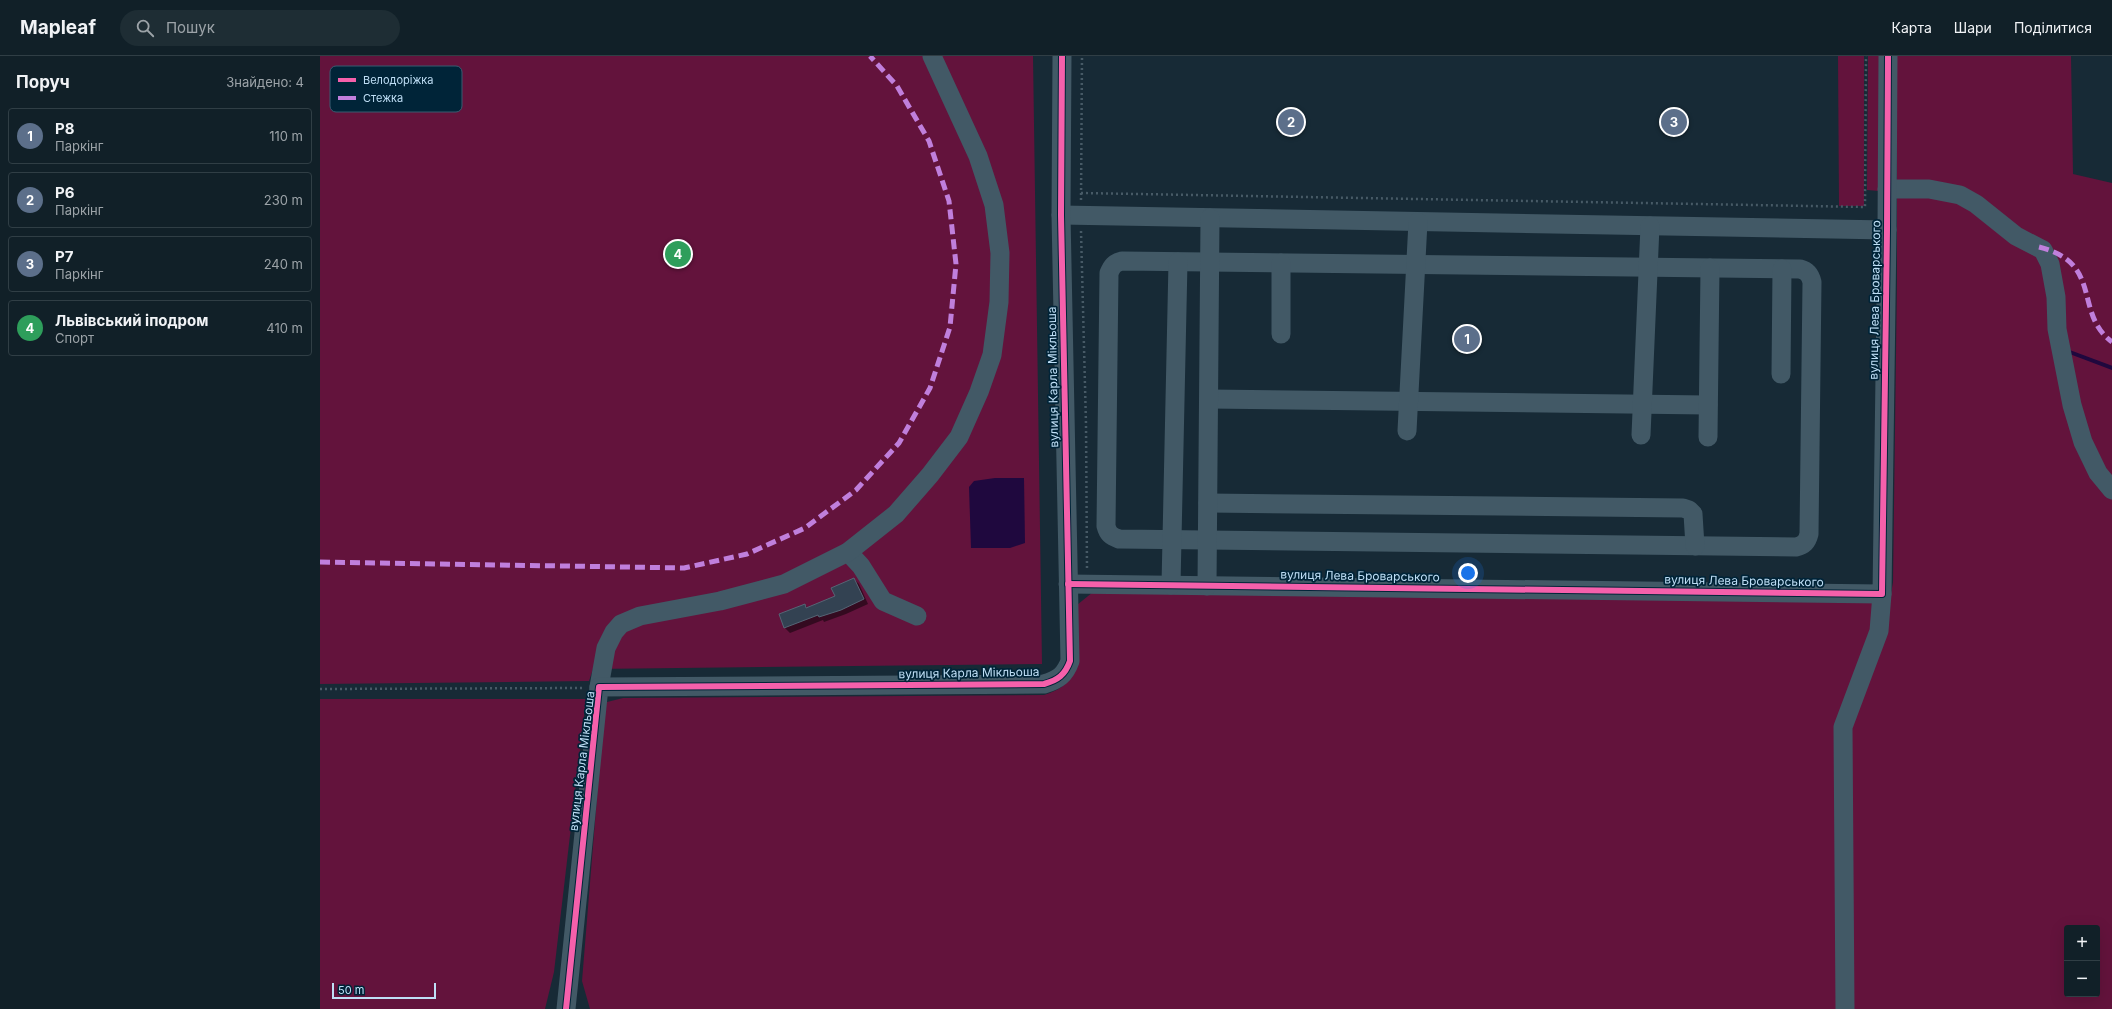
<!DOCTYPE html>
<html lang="uk">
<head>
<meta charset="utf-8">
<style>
  :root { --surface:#112028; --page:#1e2d34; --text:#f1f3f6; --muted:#9ca3a8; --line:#303e45; --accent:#84a0b3 }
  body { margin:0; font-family:Inter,sans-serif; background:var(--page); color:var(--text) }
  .controls { position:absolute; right:12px; bottom:12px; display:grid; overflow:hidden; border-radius:4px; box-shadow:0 4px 16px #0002 }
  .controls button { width:36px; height:36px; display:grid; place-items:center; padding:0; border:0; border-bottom:1px solid var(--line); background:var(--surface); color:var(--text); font:20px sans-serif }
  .scale { position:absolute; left:12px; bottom:10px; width:104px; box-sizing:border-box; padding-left:4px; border:2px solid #bfdff6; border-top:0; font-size:11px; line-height:14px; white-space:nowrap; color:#bfdff6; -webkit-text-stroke:3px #002438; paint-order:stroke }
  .you { position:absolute; left:1148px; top:517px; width:14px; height:14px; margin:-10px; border:3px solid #fff; border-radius:50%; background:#1a73e8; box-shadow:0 0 0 6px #1a73e833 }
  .badge { display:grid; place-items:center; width:26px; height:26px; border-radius:50%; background:var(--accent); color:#fff; font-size:13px; font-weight:700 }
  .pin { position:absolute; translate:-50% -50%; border:2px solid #fff; box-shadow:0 1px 4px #0006 }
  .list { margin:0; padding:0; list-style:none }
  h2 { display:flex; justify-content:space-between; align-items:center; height:52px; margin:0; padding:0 16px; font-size:17px }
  h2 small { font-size:13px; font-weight:400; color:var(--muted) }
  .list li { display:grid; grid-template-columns:26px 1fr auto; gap:12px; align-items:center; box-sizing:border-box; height:56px; margin:0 8px 8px; padding:0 8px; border:1px solid var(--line); border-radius:4px }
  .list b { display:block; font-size:15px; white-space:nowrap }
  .list p { margin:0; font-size:13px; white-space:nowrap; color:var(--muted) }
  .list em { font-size:13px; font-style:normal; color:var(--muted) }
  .icon { flex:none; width:22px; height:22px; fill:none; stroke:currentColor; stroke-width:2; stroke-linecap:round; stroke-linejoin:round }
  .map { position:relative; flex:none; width:1792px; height:953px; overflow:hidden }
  header { display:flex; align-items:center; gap:24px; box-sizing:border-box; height:56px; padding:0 20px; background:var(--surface); border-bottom:1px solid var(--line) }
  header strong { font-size:19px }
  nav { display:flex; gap:22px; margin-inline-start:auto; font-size:14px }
  .search { width:280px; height:36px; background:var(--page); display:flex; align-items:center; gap:10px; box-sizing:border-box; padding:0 14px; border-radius:22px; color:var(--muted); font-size:15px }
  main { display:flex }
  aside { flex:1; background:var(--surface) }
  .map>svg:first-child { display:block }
  .green { fill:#63133c; fill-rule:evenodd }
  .water { fill:#1f083e }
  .shadow { fill:#0007 }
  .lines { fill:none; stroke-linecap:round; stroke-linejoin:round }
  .stream { stroke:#1f083e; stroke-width:4 }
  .building { fill:#334252; stroke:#566575 }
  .path { stroke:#475a66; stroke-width:2.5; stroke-dasharray:2 3; stroke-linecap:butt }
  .minor { stroke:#425966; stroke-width:19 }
  .quiet { stroke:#c07fdc; stroke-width:5; stroke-dasharray:10 5; stroke-linecap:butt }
  .cycleway-casing { stroke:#002438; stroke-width:8 }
  .cycleway { stroke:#f560ab; stroke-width:6 }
  .labels { text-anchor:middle; stroke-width:3.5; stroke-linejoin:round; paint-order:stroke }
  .street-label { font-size:12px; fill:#bfdff6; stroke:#002438 }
  .key { fill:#002438; stroke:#395c71; stroke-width:1 }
  .key-label { font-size:11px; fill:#bfdff6 }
</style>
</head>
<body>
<header>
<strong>Mapleaf</strong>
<div class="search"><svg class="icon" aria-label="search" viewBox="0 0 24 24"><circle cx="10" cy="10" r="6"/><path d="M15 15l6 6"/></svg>Пошук</div>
<nav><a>Карта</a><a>Шари</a><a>Поділитися</a></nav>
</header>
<main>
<aside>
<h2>Поруч<small>Знайдено: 4</small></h2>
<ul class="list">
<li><span class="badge" style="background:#5c6f8a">1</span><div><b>P8</b><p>Паркінг</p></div><em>110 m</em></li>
<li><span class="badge" style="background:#5c6f8a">2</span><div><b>P6</b><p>Паркінг</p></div><em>230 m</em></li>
<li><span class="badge" style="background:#5c6f8a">3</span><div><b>P7</b><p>Паркінг</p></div><em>240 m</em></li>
<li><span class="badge" style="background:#2e9e5b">4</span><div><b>Львівський іподром</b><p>Спорт</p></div><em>410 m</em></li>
</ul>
</aside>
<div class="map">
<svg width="1792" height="953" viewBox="0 0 1792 953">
  <rect width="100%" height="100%" fill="#172a36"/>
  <!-- green -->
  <g class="green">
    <path d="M0 0H713L722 608 273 613 269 625 0 628Z"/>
    <path d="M1518 0H1544V150H1519Z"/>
    <path d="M1548 0H1560L1559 135 1547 134Z"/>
    <path d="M1577 0H1751L1753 118 1792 127V953H1531L1529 671 1564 581 1573 526 1577 223ZM1747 872H1777V938H1747Z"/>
    <path d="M773 536 1553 546 1551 571 1518 662V953H270L262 925 284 655 287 646 303 642 724 639C769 626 757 586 757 549Z"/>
    <path d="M0 643H266L234 916 225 953H0Z"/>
  </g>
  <!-- water -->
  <path class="water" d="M675 422H704L705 487 690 492H651L649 431 654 425Z"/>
  <!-- shadow -->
  <path class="shadow" d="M534 523 539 528 548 548 526 558 504 566 503 564 470 577 465 572 460 559 485 549 488 552 516 541Z"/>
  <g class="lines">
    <!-- stream -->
    <path class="stream" d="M1747 295 1792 312"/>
  </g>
  <!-- building -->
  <path class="building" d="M534 522 544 543 521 554 499 561 498 559 464 572 459 558 485 548 486 552 515 540 511 532Z"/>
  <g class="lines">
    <!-- path -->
    <g class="path">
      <path d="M761 137 1545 151 1546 0"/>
      <path d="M761 144 762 0"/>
      <path d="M761 175 766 368 767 514"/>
      <path d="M0 633 263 632"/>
    </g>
    <!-- minor -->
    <g class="minor">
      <path d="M1567 133H1609L1640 139 1656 148 1696 180 1723 194 1730 208 1736 241 1737 273 1752 349 1763 386 1778 417 1792 434"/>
      <path d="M741 159 1567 174"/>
      <path d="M802 205 1480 213C1487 215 1490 218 1492 226L1489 478C1487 486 1484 489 1476 491L799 483C791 480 788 478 786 470L789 217C792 210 794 207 802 205Z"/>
      <path d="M961 207V278"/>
      <path d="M1461 318 1462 213"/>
      <path d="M889 343 1388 349"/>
      <path d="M1087 375 1098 166"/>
      <path d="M1321 379 1330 170"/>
      <path d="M1388 381 1390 212"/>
      <path d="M888 447 1363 452 1369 454 1373 458 1375 490"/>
      <path d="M528 496 541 510 563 545 597 560"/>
      <path d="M748 528 1562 538 1567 174 1568 0"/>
      <path d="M851 529 858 206"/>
      <path d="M887 530 890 162"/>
      <path d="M279 631 286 592 294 576 301 568 320 560 400 545 464 528 528 496 576 458 610 419 639 381 659 336 672 299 679 246 680 197 674 149 658 100 612 0"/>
      <path d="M246 953 279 631 724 628C738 624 745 619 750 605L741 159 742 0"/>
      <path d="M1525 953 1523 671 1559 575 1562 538"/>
    </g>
    <!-- quiet -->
    <g class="quiet">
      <path d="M1719 191C1784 207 1753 257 1792 286"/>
      <path d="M0 506 364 512 427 498 485 472 536 434 579 387 610 332 630 271 636 208 629 145 609 85 577 30 550 0"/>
    </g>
    <!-- cycleway casing -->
    <g class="cycleway-casing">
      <g id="cycleway">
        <path d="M748 528 1562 538 1567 174 1568 0"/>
        <path d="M246 953 279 631 724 628C738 624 745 619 750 605L741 159 742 0"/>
      </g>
    </g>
    <!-- cycleway -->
    <use href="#cycleway" class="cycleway"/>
  </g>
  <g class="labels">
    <!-- street labels -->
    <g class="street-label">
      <text transform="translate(1555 244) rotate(-89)" y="4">вулиця Лева Броварського</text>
      <text transform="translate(733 321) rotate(-91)" y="4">вулиця Карла Мікльоша</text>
      <text transform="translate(1040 520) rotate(1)" y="4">вулиця Лева Броварського</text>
      <text transform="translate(1424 525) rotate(1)" y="4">вулиця Лева Броварського</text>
      <text transform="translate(649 617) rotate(-1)" y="4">вулиця Карла Мікльоша</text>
      <text transform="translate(262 705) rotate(-83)" y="4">вулиця Карла Мікльоша</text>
    </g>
  </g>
  <!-- legend -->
  <rect x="10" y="10" width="132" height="46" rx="6" class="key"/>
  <rect x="18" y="22" width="18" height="4" fill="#f560ab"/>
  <rect x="18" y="40" width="18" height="4" fill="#c07fdc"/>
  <g class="key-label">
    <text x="43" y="28">Велодоріжка</text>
    <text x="43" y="46">Стежка</text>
  </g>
</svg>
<div class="controls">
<button>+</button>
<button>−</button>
</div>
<div class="scale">50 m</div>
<div class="you"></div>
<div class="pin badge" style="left:1147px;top:283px;background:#5c6f8a">1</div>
<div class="pin badge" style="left:971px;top:66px;background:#5c6f8a">2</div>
<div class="pin badge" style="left:1354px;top:66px;background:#5c6f8a">3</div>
<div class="pin badge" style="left:358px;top:198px;background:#2e9e5b">4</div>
</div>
</main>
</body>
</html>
